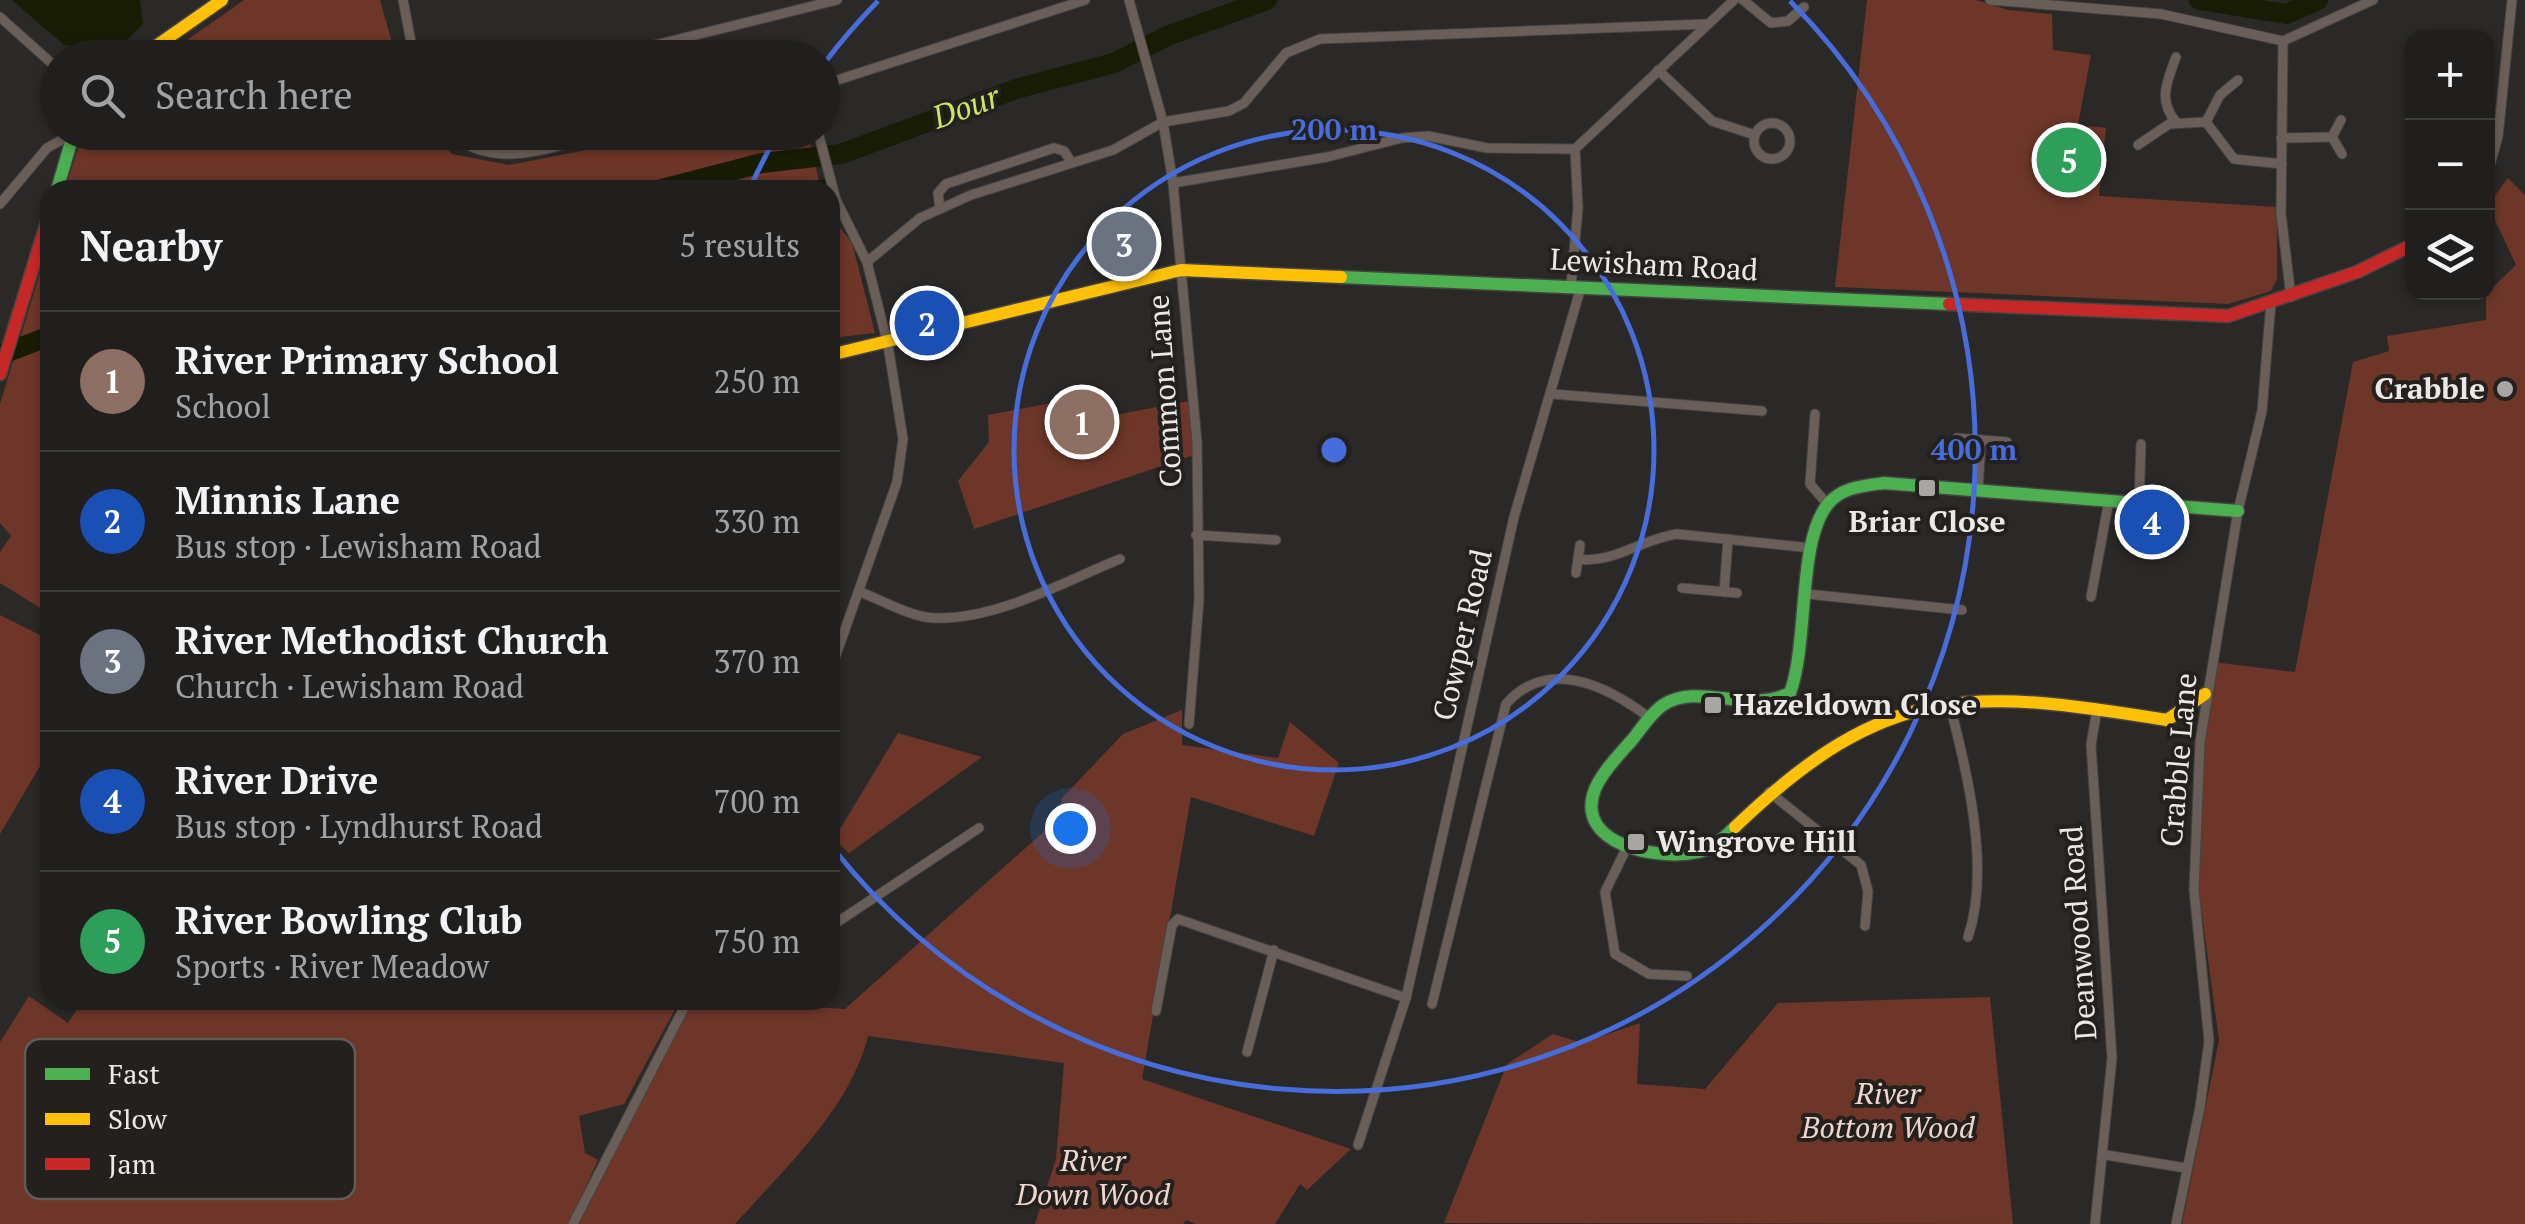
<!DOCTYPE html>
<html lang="en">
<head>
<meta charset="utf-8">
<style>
  :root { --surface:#201f1d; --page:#282726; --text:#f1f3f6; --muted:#a2a2a4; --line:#3d3d3b; --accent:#2563eb }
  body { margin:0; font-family:"PT Serif",serif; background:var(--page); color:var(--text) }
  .controls { position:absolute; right:30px; top:30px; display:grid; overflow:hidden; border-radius:20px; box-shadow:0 2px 8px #0004 }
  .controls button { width:90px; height:90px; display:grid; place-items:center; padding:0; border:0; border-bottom:2px solid var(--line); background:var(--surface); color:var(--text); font:50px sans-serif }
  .you { position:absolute; left:1070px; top:828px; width:35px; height:35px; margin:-25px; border:8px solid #fff; border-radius:50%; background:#1a73e8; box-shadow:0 0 0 15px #1a73e833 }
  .badge { display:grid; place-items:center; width:65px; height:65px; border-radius:50%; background:var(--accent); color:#fff; font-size:32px; font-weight:700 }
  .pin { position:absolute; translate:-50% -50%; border:5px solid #fff; box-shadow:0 2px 10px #0006 }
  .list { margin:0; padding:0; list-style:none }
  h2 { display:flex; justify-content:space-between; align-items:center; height:130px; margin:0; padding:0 40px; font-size:42px }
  h2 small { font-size:32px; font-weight:400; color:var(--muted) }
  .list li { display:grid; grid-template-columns:65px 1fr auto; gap:30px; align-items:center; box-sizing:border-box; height:140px; padding:0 40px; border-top:2px solid var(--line) }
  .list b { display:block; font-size:38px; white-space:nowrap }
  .list p { margin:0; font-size:32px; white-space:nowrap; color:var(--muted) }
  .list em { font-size:32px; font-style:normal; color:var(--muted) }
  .icon { flex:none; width:55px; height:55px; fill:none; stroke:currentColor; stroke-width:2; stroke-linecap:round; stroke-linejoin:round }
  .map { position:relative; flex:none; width:2525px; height:1224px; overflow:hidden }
  .search { position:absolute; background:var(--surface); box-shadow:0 2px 8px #0004; left:40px; top:40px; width:800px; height:110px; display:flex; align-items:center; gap:25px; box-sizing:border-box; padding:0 35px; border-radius:55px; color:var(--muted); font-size:38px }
  .panel { position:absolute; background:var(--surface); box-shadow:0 2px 8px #0004; left:40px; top:180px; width:800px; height:830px; border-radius:30px }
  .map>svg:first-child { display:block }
  .green { fill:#6d3629 }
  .water { fill:#181c04 }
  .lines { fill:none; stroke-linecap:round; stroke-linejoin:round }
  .river { stroke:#181c04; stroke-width:20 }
  .street-casing { stroke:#454443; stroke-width:11 }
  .fast-casing { stroke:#454443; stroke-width:15 }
  .slow-casing { stroke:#454443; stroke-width:15 }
  .jam-casing { stroke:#454443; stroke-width:15 }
  .street { stroke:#6a5f58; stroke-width:9 }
  .fast { stroke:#4caf50; stroke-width:12 }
  .slow { stroke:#ffc107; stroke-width:12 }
  .jam { stroke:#c62828; stroke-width:12 }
  .ring { fill:none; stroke:#466ddb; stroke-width:5 }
  .poi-dot { fill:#a8a6a4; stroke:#23201d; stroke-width:4 }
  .labels { text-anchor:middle; stroke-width:8; stroke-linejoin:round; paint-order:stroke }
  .street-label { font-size:30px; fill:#ebe9e7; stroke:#23201d }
  .poi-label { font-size:30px; font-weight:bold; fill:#ebe9e7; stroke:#23201d; text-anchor:start }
  .park-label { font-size:30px; font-style:italic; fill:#f0d6cf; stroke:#23201d }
  .water-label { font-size:32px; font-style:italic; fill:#cbe565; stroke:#23201d }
  .key { fill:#23201d; stroke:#5f5c5a; stroke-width:2.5 }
  .key-label { font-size:28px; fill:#ebe9e7 }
  .centre { fill:#466ddb; stroke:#23201d; stroke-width:5 }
  .ring-label { font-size:30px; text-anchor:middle; font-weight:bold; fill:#466ddb; stroke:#23201d; stroke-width:8; stroke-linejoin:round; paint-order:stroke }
</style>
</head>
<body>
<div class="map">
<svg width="2525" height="1224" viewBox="0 0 2525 1224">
  <rect width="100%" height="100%" fill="#2b2927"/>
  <!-- green -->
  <g class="green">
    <path d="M244 0H380L396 57H163Z"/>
    <path d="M1867 0H1976L2008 10 2052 14 2053 50 2091 55 2078 125 2106 128 2099 196 2277 207V279L2271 291 2228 304 1835 287Z"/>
    <path d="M83 132 432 133 452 154 509 165 674 133H808L821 190H65Z"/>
    <path d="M2508 178 2525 195V1224H2182L2219 1040 2197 878 2205 694 2213 662 2295 672 2353 362 2389 351 2387 336 2486 320V294L2516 265 2488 205Z"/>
    <path d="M830 215 852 243 875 333 830 338Z"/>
    <path d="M50 240V614L0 583V552L11 536 0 523V404Z"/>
    <path d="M1078 398 1088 401 1094 419 1188 401 1194 455 974 529 958 481 989 442 988 415Z"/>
    <path d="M0 615 50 640V749L0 834Z"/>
    <path d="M1182 710V745L1278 758 1290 722 1339 763 1314 836 1191 797 1142 1079 1351 1149 1307 1190 1300 1184 1275 1224H1196L1186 1220 1183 1224H1035L1056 1159 1064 1063 868 1036C850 1109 784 1169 735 1224H573L688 1000 845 1009 1059 818 1062 798 1123 734Z"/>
    <path d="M898 733 982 757 849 853 834 839Z"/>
    <path d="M29 996 68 1023 83 1000H680L624 1104 579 1116 585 1153 598 1160 569 1224H0V1042Z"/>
    <path d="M1990 997 2013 1224 1444 1223 1507 1064 1553 1034 1582 1043 1640 1023 1637 1084 1705 1089 1778 1003Z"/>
  </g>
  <!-- water -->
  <path class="water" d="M12 0H140L143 24 113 54 99 57 82 46 64 45Z"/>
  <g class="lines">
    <!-- river -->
    <g class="river">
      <path d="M2199 0 2286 14 2318 0"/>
      <path d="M658 190 762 163 841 154 1019 88 1114 63 1167 36 1267 0"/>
      <path d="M819 190 825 189"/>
      <path d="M0 355 50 336"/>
    </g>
    <!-- street casing -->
    <g class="street-casing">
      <g id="street">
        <path d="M403 0 414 58"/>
        <path d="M1129 0 1163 122 1173 183 1197 442 1199 599 1189 724"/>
        <path d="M1743 0 1771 23 1788 21 1804 7"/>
        <path d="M1990 0 2161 14 2283 41 2373 0"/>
        <path d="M0 17 58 69"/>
        <path d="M2283 41 2281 214 2291 297"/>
        <path d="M2176 57C2167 82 2157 101 2177 123"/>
        <path d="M655 58 651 46 837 0"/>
        <path d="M1658 70 1712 121 1755 135"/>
        <path d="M2238 80 2220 95 2206 122 2234 159 2282 164"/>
        <path d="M822 85 1085 0"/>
        <path d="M2341 120 2332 137 2342 154"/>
        <circle cx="1772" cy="141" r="18"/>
        <path d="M448 132C497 174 554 145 611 132"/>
        <path d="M818 132 836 200 867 262 888 345 903 439 897 482 830 672"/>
        <path d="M2281 138 2332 137"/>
        <path d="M2138 145 2169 124 2206 122"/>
        <path d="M2488 172 2498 136 2512 0"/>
        <path d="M1173 183 1327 157 1402 138 1428 136 1487 148 1575 149 1734 0"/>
        <path d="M0 204 47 148 74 133"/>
        <path d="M940 209 938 193 946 184 1054 148 1064 151 1072 163"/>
        <path d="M867 262 920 218 971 195 1113 150 1163 122 1229 111 1244 103 1286 53 1320 39 1707 24"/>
        <path d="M1571 286 1578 208 1575 149"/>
        <path d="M1552 394 1762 411"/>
        <path d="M1815 414 1810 484 1828 505"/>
        <path d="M1957 438 2007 442"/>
        <path d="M1978 491 1981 440"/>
        <path d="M2139 502 2141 444"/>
        <path d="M1196 535 1276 540"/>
        <path d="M1578 559C1614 564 1641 539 1677 534L1811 548"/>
        <path d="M1576 573 1580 545"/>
        <path d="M1682 588 1737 593"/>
        <path d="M860 592C882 600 910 617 934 618 997 620 1063 582 1120 559"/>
        <path d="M1724 592 1728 539"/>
        <path d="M1807 594 1962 610"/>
        <path d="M2091 597 2109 500"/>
        <path d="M1949 702C1967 770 1991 869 1968 937"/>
        <path d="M1769 792 1861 865 1868 891 1865 926"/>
        <path d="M1627 847 1605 892 1615 954 1649 974 1687 976"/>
        <path d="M830 927 979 828"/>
        <path d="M1432 1004 1506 704C1548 656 1608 686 1651 719"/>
        <path d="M1156 1011 1172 925 1178 919 1406 998"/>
        <path d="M1247 1052 1274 950"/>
        <path d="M1358 1145 1406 998 1514 517 1581 287"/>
        <path d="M2106 1155 2186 1168"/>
        <path d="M573 1224 688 1000"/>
        <path d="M2095 1224 2112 1058 2091 745 2097 709"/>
        <path d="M2176 1224 2200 1107 2209 1041 2194 890 2200 742 2238 511 2262 411 2271 302"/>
      </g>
    </g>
    <!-- fast casing -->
    <g class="fast-casing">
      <g id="fast">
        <path d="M57 190 74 132"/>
        <path d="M1341 277 1949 304"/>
        <path d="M1735 827C1723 838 1714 849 1698 852 1659 861 1573 845 1595 789 1603 771 1619 755 1632 740 1641 729 1651 713 1663 705 1698 682 1747 714 1790 693 1809 641 1797 542 1828 504 1842 487 1863 486 1884 483L2238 511"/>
      </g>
    </g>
    <!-- slow casing -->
    <g class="slow-casing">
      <g id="slow">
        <path d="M139 58 222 0"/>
        <path d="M830 355 1181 270 1341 277"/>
        <path d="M1735 827C1887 681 1970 688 2167 720L2205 694"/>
      </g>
    </g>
    <!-- jam casing -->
    <g class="jam-casing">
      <g id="jam">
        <path d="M1949 304 2228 316 2357 272 2412 245"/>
        <path d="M0 374 50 212"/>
      </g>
    </g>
    <!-- street -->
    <use href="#street" class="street"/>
    <!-- fast -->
    <use href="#fast" class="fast"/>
    <!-- slow -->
    <use href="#slow" class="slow"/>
    <!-- jam -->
    <use href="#jam" class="jam"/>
  </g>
  <!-- distance rings -->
  <g class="ring">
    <circle cx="1334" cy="450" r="320"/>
    <path d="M749 190A640 640 0 0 1 777 135M823 65A640 640 0 0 1 878 1M1790 1A640 640 0 1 1 833 848"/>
  </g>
  <!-- markers -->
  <g class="poi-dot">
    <circle cx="2505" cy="389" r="10"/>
    <rect x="1917" y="478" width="20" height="20" rx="5"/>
    <rect x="1703" y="695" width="20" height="20" rx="5"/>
    <rect x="1626" y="832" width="20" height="20" rx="5"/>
  </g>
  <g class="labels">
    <!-- street labels -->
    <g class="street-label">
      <text transform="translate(1654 265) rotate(3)" y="10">Lewisham Road</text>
      <text transform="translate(1165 391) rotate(-94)" y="10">Common Lane</text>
      <text transform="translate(1463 635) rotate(-77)" y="10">Cowper Road</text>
      <text transform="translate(2179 760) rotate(-85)" y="10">Crabble Lane</text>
      <text transform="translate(2079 933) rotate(-94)" y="10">Deanwood Road</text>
    </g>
    <!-- poi labels -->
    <g class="poi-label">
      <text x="2485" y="399" text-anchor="end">Crabble</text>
      <text x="1927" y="532" text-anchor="middle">Briar Close</text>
      <text x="1733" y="715">Hazeldown Close</text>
      <text x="1656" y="852">Wingrove Hill</text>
    </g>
    <!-- park labels -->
    <g class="park-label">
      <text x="1888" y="1104">River<tspan x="1888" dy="34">Bottom Wood</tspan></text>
      <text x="1093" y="1171">River<tspan x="1093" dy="34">Down Wood</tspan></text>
    </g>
    <!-- water labels -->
    <g class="water-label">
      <text transform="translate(966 107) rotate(-20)" y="11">Dour</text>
    </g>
  </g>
  <!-- legend -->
  <rect x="25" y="1039" width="330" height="160" rx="15" class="key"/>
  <rect x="45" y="1068" width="45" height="12" fill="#4caf50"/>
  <rect x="45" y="1113" width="45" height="12" fill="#ffc107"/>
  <rect x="45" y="1158" width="45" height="12" fill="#c62828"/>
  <g class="key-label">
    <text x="108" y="1084">Fast</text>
    <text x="108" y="1129">Slow</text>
    <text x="108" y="1174">Jam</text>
  </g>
  <circle cx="1334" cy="450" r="15" class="centre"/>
  <g class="ring-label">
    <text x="1334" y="140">200 m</text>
    <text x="1974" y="460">400 m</text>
  </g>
</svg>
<div class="controls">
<button>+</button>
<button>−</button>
<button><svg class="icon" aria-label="layers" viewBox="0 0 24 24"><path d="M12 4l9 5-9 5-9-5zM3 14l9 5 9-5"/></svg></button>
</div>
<div class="you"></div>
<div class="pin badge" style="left:1082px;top:422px;background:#8d6e63">1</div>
<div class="pin badge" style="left:927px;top:323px;background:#1a4fb4">2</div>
<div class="pin badge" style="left:1124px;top:244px;background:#6b7280">3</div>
<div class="pin badge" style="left:2152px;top:522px;background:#1a4fb4">4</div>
<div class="pin badge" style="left:2069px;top:160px;background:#2e9e5b">5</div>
<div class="search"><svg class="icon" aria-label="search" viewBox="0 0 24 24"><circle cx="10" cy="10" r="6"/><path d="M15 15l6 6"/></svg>Search here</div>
<section class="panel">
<h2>Nearby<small>5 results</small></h2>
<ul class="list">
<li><span class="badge" style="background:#8d6e63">1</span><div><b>River Primary School</b><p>School</p></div><em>250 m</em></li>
<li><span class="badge" style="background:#1a4fb4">2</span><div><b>Minnis Lane</b><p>Bus stop · Lewisham Road</p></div><em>330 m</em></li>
<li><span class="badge" style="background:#6b7280">3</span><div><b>River Methodist Church</b><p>Church · Lewisham Road</p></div><em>370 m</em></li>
<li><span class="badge" style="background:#1a4fb4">4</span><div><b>River Drive</b><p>Bus stop · Lyndhurst Road</p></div><em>700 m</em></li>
<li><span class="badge" style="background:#2e9e5b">5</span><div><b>River Bowling Club</b><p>Sports · River Meadow</p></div><em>750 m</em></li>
</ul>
</section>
</div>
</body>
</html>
